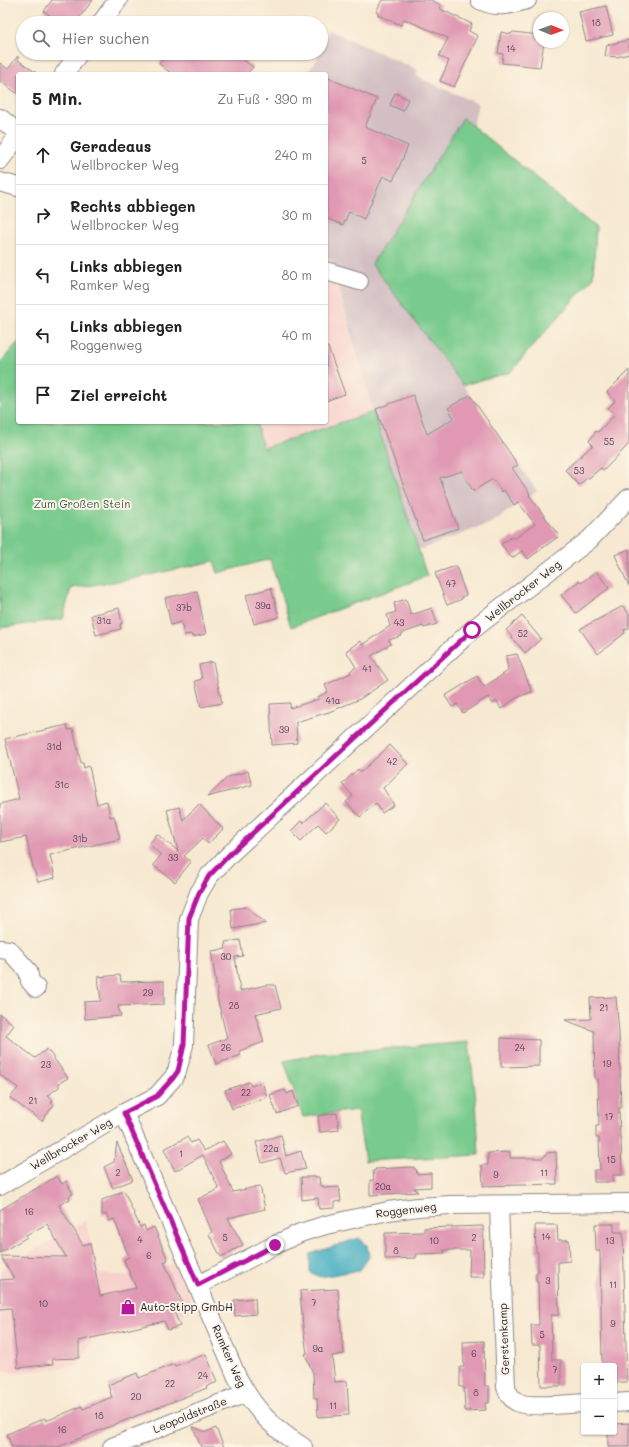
<!DOCTYPE html>
<html lang="de">
<head>
<meta charset="utf-8">
<style>
  :root { --surface:#fff; --page:#f2f2f2; --text:#222; --muted:#767676; --line:#e0e0e0 }
  body { margin:0; font-family:Mali,sans-serif; background:var(--page); color:var(--text) }
  .controls { position:absolute; right:12px; bottom:12px; display:grid; overflow:hidden; border-radius:4px; box-shadow:0 1px 3px #0004 }
  .controls button { width:36px; height:36px; display:grid; place-items:center; padding:0; border:0; border-bottom:1px solid var(--line); background:var(--surface); color:var(--text); font:20px sans-serif }
  .compass { position:absolute; left:533px; top:12px; width:36px; height:36px; border-radius:50%; background:var(--surface); box-shadow:0 1px 3px #0004; rotate:91deg }
  .stop { position:absolute; width:12px; height:12px; margin:-9px; border:3px solid #b5179e; border-radius:50%; background:#fff }
  .stop.end { background:#b5179e; border-color:#fff; box-shadow:0 1px 4px #0008 }
  .list { margin:0; padding:0; list-style:none }
  h2 { display:flex; justify-content:space-between; align-items:center; height:52px; margin:0; padding:0 16px; font-size:17px }
  h2 small { font-size:13px; font-weight:400; color:var(--muted) }
  .list li { display:grid; grid-template-columns:26px 1fr auto; gap:12px; align-items:center; box-sizing:border-box; height:60px; padding:0 16px; border-top:1px solid var(--line) }
  .list b { display:block; font-size:15px; white-space:nowrap }
  .list p { margin:0; font-size:13px; white-space:nowrap; color:var(--muted) }
  .list em { font-size:13px; font-style:normal; color:var(--muted) }
  .icon { flex:none; width:22px; height:22px; fill:none; stroke:currentColor; stroke-width:2; stroke-linecap:round; stroke-linejoin:round }
  .map { position:relative; flex:none; width:629px; height:1447px; overflow:hidden }
  .search { position:absolute; background:var(--surface); box-shadow:0 1px 3px #0004; left:16px; top:16px; width:312px; height:44px; display:flex; align-items:center; gap:10px; box-sizing:border-box; padding:0 14px; border-radius:22px; color:var(--muted); font-size:15px }
  .panel { position:absolute; background:var(--surface); box-shadow:0 1px 3px #0004; left:16px; top:72px; width:312px; height:352px; border-radius:4px }
  .map>svg:first-child { display:block }
  .built { fill:#f7d0cc }
  .industrial { fill:#d2bec3 }
  .green { fill:#79cb8d; stroke:#4e7664 }
  .water { fill:#44afc2; stroke:#33687e }
  .building { fill:#e098b3 }
  .lines { fill:none; stroke-linecap:round; stroke-linejoin:round }
  .minor-casing { stroke:#8c8686; stroke-width:20 }
  .minor { stroke:#fff; stroke-width:18 }
  .route { stroke:#b5179e; stroke-width:5 }
  .labels { text-anchor:middle; stroke-width:4; stroke-linejoin:round; paint-order:stroke }
  .number-label { font-size:9px; fill:#524059 }
  .park-label { font-size:11px; fill:#405d58; stroke:#fcf5e5 }
  .street-label { font-size:11px; fill:#22223b; stroke:#fcf5e5 }
  .poi-label { font-size:11px; fill:#22223b; stroke:#fcf5e5; text-anchor:start }
</style>
</head>
<body>
<div class="map">
<svg width="629" height="1447" viewBox="0 0 629 1447">
  <rect width="100%" height="100%" fill="#fcf5e5"/>
  <filter id="ink" filterUnits="userSpaceOnUse"><feTurbulence type="fractalNoise" baseFrequency=".025" numOctaves="2"/><feDisplacementMap in="SourceGraphic" scale="8" xChannelSelector="R" yChannelSelector="G"/><feConvolveMatrix kernelMatrix="1 2 1 2 8 2 1 2 1" color-interpolation-filters="sRGB"/></filter>
  <filter id="wash" filterUnits="userSpaceOnUse"><feTurbulence type="fractalNoise" baseFrequency=".012" numOctaves="4" result="noise"/><feDisplacementMap in="SourceGraphic" scale="16" xChannelSelector="R" yChannelSelector="G"/><feGaussianBlur stdDeviation="0.9" result="paint"/><feColorMatrix in="noise" values="0 0 0 0 0 0 0 0 0 0 0 0 0 0 0 0 0 1.4 0 .05"/><feComposite in="paint" operator="in"/></filter>
  <g filter="url(#wash)">
    <rect width="100%" height="100%" fill="#f7e9d1"/>
    <!-- built -->
    <g class="built">
      <path d="M326 282 337 285 373 412 263 448 256 422H326Z"/>
      <path d="M85 1221 99 1274 146 1276 176 1262 195 1309 161 1324 92 1340 78 1366 13 1373 0 1369V1270Z"/>
    </g>
    <!-- industrial -->
    <path class="industrial" d="M328 30 418 70 416 76 478 104 473 126 464 118 372 264 463 385 537 491 491 523 419 550 373 412 331 260 326 258V74H307L317 59 319 53H321V48Z"/>
    <!-- green -->
    <g class="green">
      <path d="M463 118 596 228 593 278 530 349 511 372 463 385 372 264Z"/>
      <path d="M18 342V422H256L263 448 373 412 427 576 291 627 270 559 218 573 214 561 127 580 71 588 63 619 0 628V363Z"/>
      <path d="M469 1042 476 1100 479 1155 365 1161 357 1110 303 1117 284 1061 319 1054Z"/>
    </g>
    <!-- water -->
    <path class="water" d="M359 1238 367 1245 369 1257 360 1270 320 1277 310 1272V1254Z"/>
    <g id="blocks">
      <!-- building -->
      <g class="building">
        <path d="M52 0H93L75 23H48L53 18 44 11Z"/>
        <path d="M382 0H431L441 5 440 9 472 24 469 31 478 36 454 87 440 81 449 61 439 56 448 38 404 19 401 25 378 15V13L376 12Z"/>
        <path d="M606 6 613 35 586 41 579 12Z"/>
        <path d="M501 32 511 34 513 32 539 35V42H544L540 67 502 63 503 54 498 53Z"/>
        <path d="M629 40V54L617 57 605 56 607 45Z"/>
        <path d="M167 53H234L253 67 247 74H172L159 64Z"/>
        <path d="M18 56V60L38 74H18V94L0 81V63L8 69Z"/>
        <path d="M326 77 377 99 365 127 408 146 393 181 383 176 364 219 349 212 343 225 326 218Z"/>
        <path d="M395 93 408 99 403 111 390 105Z"/>
        <path d="M326 347H328L345 394 326 401Z"/>
        <path d="M629 370V444L604 470 601 468 589 478H587L579 485 565 470 593 445 589 441 596 431 598 432 615 414 608 408 615 401 607 392Z"/>
        <path d="M413 395 427 434 454 418 448 408 470 395 518 465 512 468 530 494 529 495 559 536 528 559 522 551 512 558 501 544 512 537 514 539 535 524 518 502 514 505 504 490 502 492 493 479 473 491 462 471 440 478 458 528 423 540 376 409Z"/>
        <path d="M629 549V586L615 555Z"/>
        <path d="M456 566 466 595 461 597 462 599 447 605 435 573Z"/>
        <path d="M596 571 609 588 576 613 561 595 579 581 581 583Z"/>
        <path d="M271 588 279 617 254 624 246 595Z"/>
        <path d="M197 591 206 634 192 637 191 634 184 635 181 622 171 625 165 598Z"/>
        <path d="M406 599 411 615 432 608 437 624 424 628 423 626 403 633 401 636 389 640 391 644 371 656 388 680 360 699 329 712 296 722 297 743 272 745 270 704 290 703V708L319 699 318 697 328 692 325 685 351 673 350 671 356 667 346 651 360 641 362 645 390 626 387 615 396 612 394 603Z"/>
        <path d="M623 606 629 614V628L624 630 625 633 598 654 580 629Z"/>
        <path d="M119 608 122 624H120L121 629 96 635 91 615Z"/>
        <path d="M522 616 541 639 525 653 506 630Z"/>
        <path d="M517 654 532 692 516 698 501 709 497 701 492 704 488 697 463 713 457 704 452 707 445 696 477 676 484 687 508 671 506 656Z"/>
        <path d="M213 662 222 703 201 707 195 681 202 679 199 665Z"/>
        <path d="M67 725 68 730 73 729 81 763H83L84 768 89 766 97 804 107 801 110 817 114 816 120 839 50 855 55 878 38 882 33 867 26 837 0 842V804L19 799 5 739Z"/>
        <path d="M390 745 408 764 383 788 394 805 382 813 376 803 360 817 346 802 353 796 342 784 358 769 361 772Z"/>
        <path d="M248 771 252 785 207 797 228 777Z"/>
        <path d="M325 803 340 819 326 832 318 824 301 841 291 831 301 821 303 823Z"/>
        <path d="M199 804 223 829 208 844 203 838 184 856 191 862 175 882 153 865 161 855 149 844 157 834 178 851 167 810 179 807 183 820Z"/>
        <path d="M246 907 266 923 233 929 231 909Z"/>
        <path d="M240 940 243 956 235 957 240 991 266 985H275L281 1008 255 1014 264 1042 239 1051 241 1055 216 1064 209 1045 227 1038 217 997 218 996 211 951 226 949 225 942Z"/>
        <path d="M120 975 121 982 164 981V1004L118 1006 121 1016 85 1019 84 1002 101 1001 98 977Z"/>
        <path d="M616 997 619 1033 621 1108H619L620 1138H621L622 1175H613V1182H594V1170H600L599 1138H596V1126H599L598 1079H595L594 1031 565 1020 591 1019 590 998Z"/>
        <path d="M0 1014 14 1025 6 1036 35 1058 47 1049 68 1078 59 1083V1087L47 1096 53 1100 51 1103 54 1105 42 1121 10 1098 18 1088 0 1075Z"/>
        <path d="M501 1038 539 1040V1066L501 1067Z"/>
        <path d="M249 1082 251 1086 262 1082 267 1097 232 1109 225 1090Z"/>
        <path d="M285 1090 287 1094 293 1091 298 1106 277 1114 270 1095Z"/>
        <path d="M337 1113 339 1130 320 1132 318 1116Z"/>
        <path d="M281 1135 286 1156 301 1151 306 1169 285 1173 280 1158 262 1163 256 1142Z"/>
        <path d="M187 1137 191 1143 197 1140 204 1151 223 1141 231 1154 219 1161 233 1192 260 1186 265 1209 228 1218 243 1245 221 1257 209 1234 212 1232 198 1199 219 1189 203 1155 175 1171 164 1149Z"/>
        <path d="M117 1143 133 1180 113 1188 104 1167 114 1162Z"/>
        <path d="M510 1152V1158H543L547 1153 556 1152 557 1184 483 1186 482 1165H488V1153Z"/>
        <path d="M414 1167V1169H416L417 1174 431 1173V1187L414 1188 418 1192 370 1195V1180H374L373 1171H375V1169Z"/>
        <path d="M57 1176 62 1184 66 1181 73 1194 69 1196 70 1199 59 1205 83 1245 90 1243 100 1296 136 1288 124 1260 129 1257 114 1219 109 1221 106 1214 102 1215V1200L124 1191 140 1227 144 1225 146 1231 154 1227 168 1260 164 1262 182 1302 172 1307 180 1326 168 1330 164 1321 79 1341V1358L52 1359 53 1364 18 1368 11 1308 0 1309V1280L14 1279 1 1256 66 1257 47 1224 26 1235 27 1237 0 1253V1210Z"/>
        <path d="M301 1177H319L320 1186H324V1188L339 1187 341 1201 334 1202V1208L319 1209 318 1198 302 1200Z"/>
        <path d="M595 1224H614V1232H623L627 1382H614V1366H602L600 1251H596Z"/>
        <path d="M535 1225H557L558 1240H569L570 1261 558 1262 559 1315H551L552 1360H561V1386H541L540 1345H532L531 1325H539L538 1282 536 1280V1274L538 1271V1252H536Z"/>
        <path d="M483 1226 484 1277H469L470 1250H444L445 1253 416 1254V1258L385 1259V1233L424 1232V1228Z"/>
        <path d="M338 1289 342 1342H343L344 1354 332 1356 335 1382 347 1381 349 1415 318 1417 317 1398H314L313 1373 305 1354 307 1353 303 1327 300 1291Z"/>
        <path d="M255 1298 256 1314 235 1316 234 1300Z"/>
        <path d="M484 1341 485 1386H489V1403H485L486 1410 465 1411 464 1387H460V1367H464L463 1342Z"/>
        <path d="M206 1354 217 1382 206 1387 207 1388 58 1447H12L7 1434 45 1418 46 1421 82 1406 83 1409 112 1397 108 1385 137 1373 139 1378 174 1364 175 1366Z"/>
        <path d="M629 1423V1447H608V1432H614V1424Z"/>
        <path d="M193 1427 206 1432 216 1428 224 1447H201Z"/>
      </g>
    </g>
  </g>
  <g filter="url(#ink)">
    <use href="#blocks" fill-opacity="0" stroke="#8c8686" stroke-width="1"/>
    <g class="lines">
      <!-- minor casing -->
      <g class="minor-casing">
        <g id="minor">
          <path d="M480 0C499 9 507 5 527 0"/>
          <path d="M101 23 118 0"/>
          <path d="M64 74 79 53"/>
          <path d="M0 118 18 133"/>
          <path d="M0 160 18 136"/>
          <path d="M0 182 18 187"/>
          <path d="M326 271 359 281"/>
          <path d="M0 949 9 950 28 971 30 981 36 988"/>
          <path d="M124 1113 237 1377C255 1410 271 1427 303 1447"/>
          <path d="M0 1186 124 1113 157 1096 173 1078 177 1071 184 1045 189 919 199 893 209 876 230 854 472 630 589 540 629 498"/>
          <path d="M499 1205 506 1387C508 1393 511 1399 517 1402 527 1408 570 1404 584 1403"/>
          <path d="M198 1285 275 1245 300 1233 326 1225 388 1211 418 1207 450 1205 629 1203"/>
          <path d="M614 1403 629 1402"/>
          <path d="M112 1447 246 1393"/>
        </g>
      </g>
      <!-- minor -->
      <use href="#minor" class="minor"/>
    </g>
  </g>
  <g class="lines" filter="url(#ink)">
    <!-- route -->
    <path class="route" d="M275 1245 198 1285 124 1113 157 1096 173 1078 178 1071 184 1045 189 918 199 893 209 876 230 854 472 630"/>
  </g>
  <!-- icons -->
  <defs>
    <g id="shop-bare" transform="scale(1.2)"><path d="M-5-2.5h2.3a2.7 3.5 0 0 1 5.4 0H5L5.5 6h-11ZM-1.5-2.5h3a1.5 2.3 0 0 0-3 0Z" fill="#b5179e" stroke="#fcf5e5" stroke-width="2.5" paint-order="stroke"/></g>
  </defs>
  <g fill-rule="evenodd">
    <use href="#shop-bare" x="128" y="1307"/>
  </g>
  <g class="labels">
    <!-- number labels -->
    <g class="number-label">
      <text x="596" y="26">18</text>
      <text x="511" y="52">14</text>
      <text x="364" y="164">5</text>
      <text x="609" y="445">55</text>
      <text x="579" y="474">53</text>
      <text x="451" y="587">47</text>
      <text x="263" y="609">39a</text>
      <text x="184" y="611">37b</text>
      <text x="104" y="624">31a</text>
      <text x="399" y="626">43</text>
      <text x="523" y="637">52</text>
      <text x="367" y="672">41</text>
      <text x="333" y="704">41a</text>
      <text x="284" y="733">39</text>
      <text x="54" y="750">31d</text>
      <text x="392" y="765">42</text>
      <text x="62" y="788">31c</text>
      <text x="80" y="842">31b</text>
      <text x="173" y="861">33</text>
      <text x="226" y="960">30</text>
      <text x="148" y="996">29</text>
      <text x="234" y="1009">28</text>
      <text x="604" y="1011">21</text>
      <text x="226" y="1051">26</text>
      <text x="520" y="1051">24</text>
      <text x="607" y="1067">19</text>
      <text x="46" y="1068">23</text>
      <text x="246" y="1096">22</text>
      <text x="33" y="1104">21</text>
      <text x="609" y="1120">17</text>
      <text x="271" y="1152">22a</text>
      <text x="181" y="1157">1</text>
      <text x="611" y="1163">15</text>
      <text x="118" y="1176">2</text>
      <text x="544" y="1176">11</text>
      <text x="496" y="1178">9</text>
      <text x="383" y="1190">20a</text>
      <text x="29" y="1215">16</text>
      <text x="546" y="1240">14</text>
      <text x="225" y="1241">5</text>
      <text x="474" y="1241">2</text>
      <text x="140" y="1243">4</text>
      <text x="434" y="1244">10</text>
      <text x="610" y="1244">13</text>
      <text x="396" y="1254">8</text>
      <text x="149" y="1259">6</text>
      <text x="548" y="1284">3</text>
      <text x="613" y="1288">11</text>
      <text x="314" y="1306">7</text>
      <text x="43" y="1307">10</text>
      <text x="613" y="1327">9</text>
      <text x="542" y="1338">5</text>
      <text x="318" y="1352">9a</text>
      <text x="474" y="1357">6</text>
      <text x="555" y="1373">7</text>
      <text x="203" y="1379">24</text>
      <text x="170" y="1387">22</text>
      <text x="476" y="1396">8</text>
      <text x="136" y="1400">20</text>
      <text x="333" y="1409">11</text>
      <text x="99" y="1419">18</text>
      <text x="62" y="1433">16</text>
    </g>
    <!-- park labels -->
    <g class="park-label">
      <text x="82" y="508">Zum Großen Stein</text>
    </g>
    <!-- street labels -->
    <g class="street-label">
      <text transform="translate(523 591) rotate(-38)" y="4">Wellbrocker Weg</text>
      <text transform="translate(71 1144) rotate(-30)" y="4">Wellbrocker Weg</text>
      <text transform="translate(406 1210) rotate(-7)" y="4">Roggenweg</text>
      <text transform="translate(504 1339) rotate(-92)" y="4">Gerstenkamp</text>
      <text transform="translate(229 1356) rotate(66)" y="4">Ramker Weg</text>
      <text transform="translate(190 1415) rotate(-22)" y="4">Leopoldstraße</text>
    </g>
    <!-- poi labels -->
    <g class="poi-label">
      <text x="140" y="1311">Auto-Stipp GmbH</text>
    </g>
  </g>
</svg>
<div class="controls">
<button>+</button>
<button>−</button>
</div>
<svg class="compass" viewBox="-18 -18 36 36"><path d="M0-13l5 13h-10z" fill="#e53935"/><path d="M0 13l5-13h-10z" fill="#767676"/></svg>
<div class="stop" style="left:472px;top:630px"></div>
<div class="stop end" style="left:275px;top:1245px"></div>
<div class="search"><svg class="icon" aria-label="search" viewBox="0 0 24 24"><circle cx="10" cy="10" r="6"/><path d="M15 15l6 6"/></svg>Hier suchen</div>
<section class="panel">
<h2>5 Min.<small>Zu Fuß · 390 m</small></h2>
<ul class="list">
<li><svg class="icon" aria-label="ahead" viewBox="0 0 24 24"><path d="M12 20V5M6 11l6-6 6 6"/></svg><div><b>Geradeaus</b><p>Wellbrocker Weg</p></div><em>240 m</em></li>
<li><svg class="icon" aria-label="right" viewBox="0 0 24 24"><path d="M7 20v-9h11M14 6l5 5-5 5"/></svg><div><b>Rechts abbiegen</b><p>Wellbrocker Weg</p></div><em>30 m</em></li>
<li><svg class="icon" aria-label="left" viewBox="0 0 24 24"><path d="M17 20v-9H6M10 6l-5 5 5 5"/></svg><div><b>Links abbiegen</b><p>Ramker Weg</p></div><em>80 m</em></li>
<li><svg class="icon" aria-label="left" viewBox="0 0 24 24"><path d="M17 20v-9H6M10 6l-5 5 5 5"/></svg><div><b>Links abbiegen</b><p>Roggenweg</p></div><em>40 m</em></li>
<li><svg class="icon" aria-label="arrive" viewBox="0 0 24 24"><path d="M6 21V4h12l-3 4 3 4H6"/></svg><div><b>Ziel erreicht</b></div></li>
</ul>
</section>
</div>
</body>
</html>
